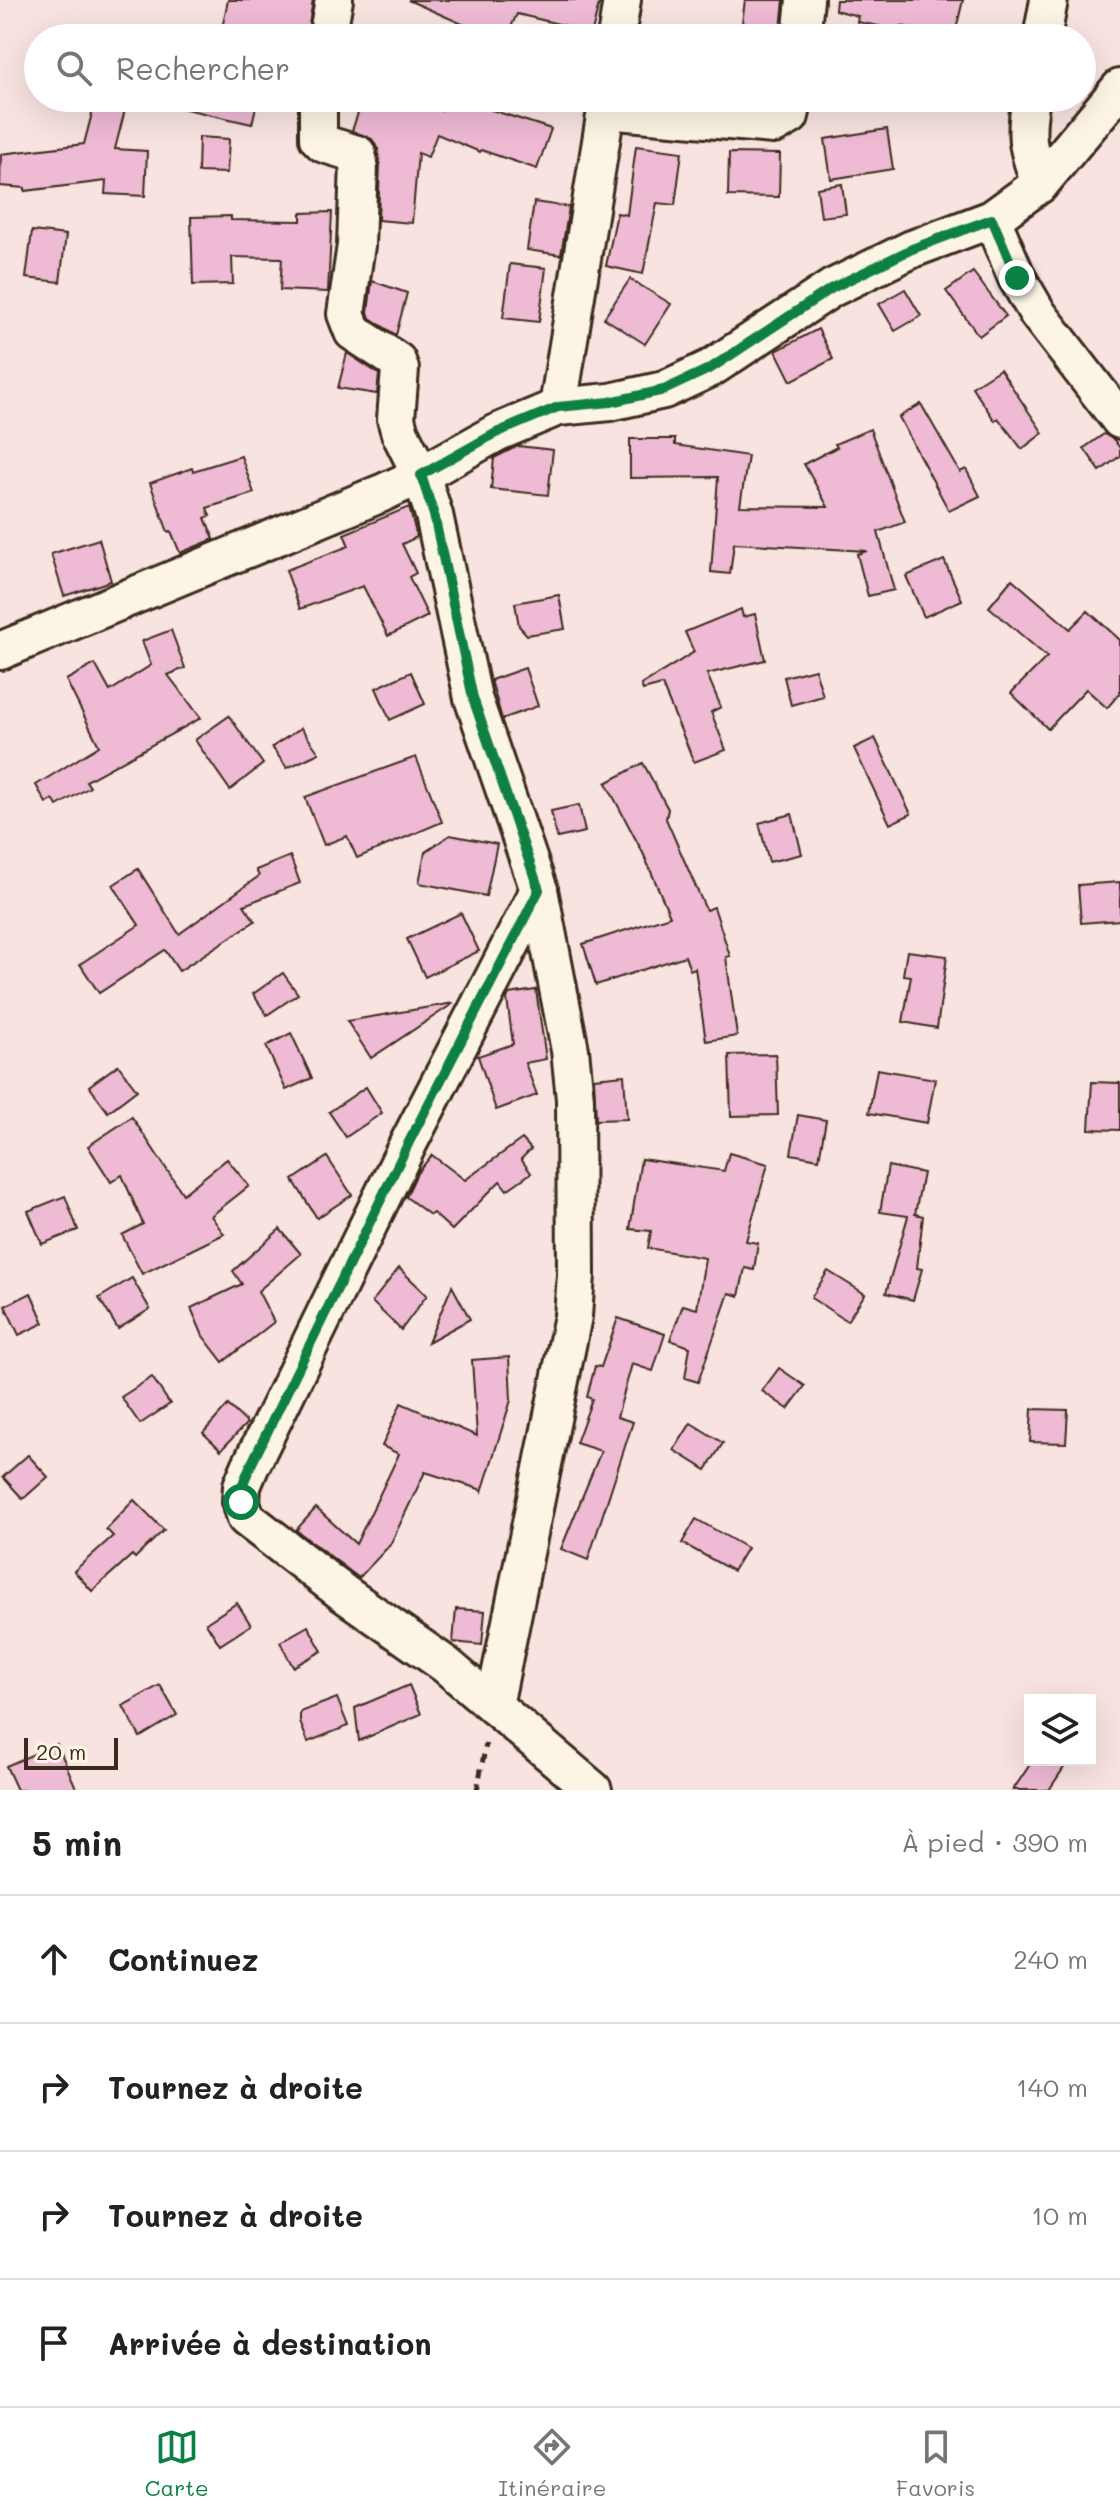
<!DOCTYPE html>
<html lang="fr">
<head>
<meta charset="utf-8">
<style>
  :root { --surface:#fff; --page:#f6f6f6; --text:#222; --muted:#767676; --line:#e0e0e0; --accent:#0b8043 }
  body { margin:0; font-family:Mali,sans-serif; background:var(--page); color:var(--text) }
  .controls { position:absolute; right:24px; bottom:24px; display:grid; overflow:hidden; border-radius:0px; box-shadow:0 8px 32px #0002 }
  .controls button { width:72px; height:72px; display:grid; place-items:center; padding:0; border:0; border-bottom:2px solid var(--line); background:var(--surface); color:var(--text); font:40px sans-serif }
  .scale { position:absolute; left:24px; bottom:20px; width:94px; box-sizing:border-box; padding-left:8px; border:4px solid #3b2a1e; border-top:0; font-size:22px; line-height:28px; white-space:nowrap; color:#3b2a1e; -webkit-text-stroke:6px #fcf5e5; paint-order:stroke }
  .stop { position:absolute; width:24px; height:24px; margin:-18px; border:6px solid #0b8043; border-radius:50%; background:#fff }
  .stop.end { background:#0b8043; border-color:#fff; box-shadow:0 2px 8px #0008 }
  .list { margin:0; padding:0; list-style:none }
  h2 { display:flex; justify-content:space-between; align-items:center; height:104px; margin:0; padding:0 32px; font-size:34px }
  h2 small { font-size:26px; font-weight:400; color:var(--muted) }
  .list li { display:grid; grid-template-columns:52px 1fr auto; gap:24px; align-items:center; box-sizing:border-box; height:128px; padding:0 32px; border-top:2px solid var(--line) }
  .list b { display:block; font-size:30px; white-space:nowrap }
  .list em { font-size:26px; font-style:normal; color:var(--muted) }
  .icon { flex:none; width:44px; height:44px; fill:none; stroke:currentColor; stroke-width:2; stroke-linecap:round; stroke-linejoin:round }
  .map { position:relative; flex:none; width:1120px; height:1790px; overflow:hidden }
  .search { position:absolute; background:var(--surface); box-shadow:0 8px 32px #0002; left:24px; right:24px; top:24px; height:88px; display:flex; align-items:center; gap:20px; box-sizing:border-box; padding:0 28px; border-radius:44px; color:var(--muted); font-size:30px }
  .sheet { height:616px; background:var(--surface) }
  nav { display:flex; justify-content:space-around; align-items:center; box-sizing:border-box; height:112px; border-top:2px solid var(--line); background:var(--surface); font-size:22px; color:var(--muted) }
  nav a { display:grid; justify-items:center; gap:4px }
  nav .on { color:var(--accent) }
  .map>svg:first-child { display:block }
  .building { fill:#efbad4; stroke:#3b2a1e; stroke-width:2 }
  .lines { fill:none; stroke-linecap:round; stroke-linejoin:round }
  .minor-casing { stroke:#3b2a1e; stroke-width:42 }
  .path { stroke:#3b2a1e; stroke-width:5; stroke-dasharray:8 6; stroke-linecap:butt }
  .minor { stroke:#fcf5e5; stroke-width:36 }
  .route { stroke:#0b8043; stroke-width:10 }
</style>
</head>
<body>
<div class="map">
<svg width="1120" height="1790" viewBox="0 0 1120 1790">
  <rect width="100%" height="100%" fill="#f8e3e0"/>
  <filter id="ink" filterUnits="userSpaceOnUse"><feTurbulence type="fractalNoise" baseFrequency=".0125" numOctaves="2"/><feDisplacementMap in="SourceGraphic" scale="16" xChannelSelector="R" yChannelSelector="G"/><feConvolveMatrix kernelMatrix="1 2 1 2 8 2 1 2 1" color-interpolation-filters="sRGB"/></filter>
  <g filter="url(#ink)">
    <!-- building -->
    <g class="building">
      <path d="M228 0H313L307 38H220Z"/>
      <path d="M408 0H600L592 32 517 14 506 38H494Z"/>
      <path d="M745 0H784L780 38H740Z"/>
      <path d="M836 0H963L954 38 901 26 900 30 857 22 858 16 835 10Z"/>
      <path d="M96 98H128L115 149 147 151 145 196 105 194 106 181 25 191V188L0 186 1 154 84 144Z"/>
      <path d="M182 98H258L252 124 181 108Z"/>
      <path d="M363 98H410L442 111 446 98H475L473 104 551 129 537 169 481 150 480 152 437 134 428 157 418 153 412 223 378 220 380 163 378 149 372 139 352 131Z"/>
      <path d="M887 129 893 169 831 179 825 139Z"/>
      <path d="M199 137 229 139 227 173 198 172Z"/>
      <path d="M636 146 682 152 675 205 657 203 643 274 606 266 617 213 627 215Z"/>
      <path d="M729 153 780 154 779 197 728 196Z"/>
      <path d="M842 184 846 214 821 217 817 188Z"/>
      <path d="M534 202 569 207 561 255 527 250Z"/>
      <path d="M332 212 328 292 280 290 282 258 232 257 233 284 193 285 191 217 231 216V220L301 221V213Z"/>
      <path d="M32 231 66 235 60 282 26 278Z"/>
      <path d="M510 264 546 268 539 322 503 318Z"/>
      <path d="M973 272 1006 316 979 336 946 291Z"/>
      <path d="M630 279 671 304 645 344 604 318Z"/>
      <path d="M372 281 407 293 396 335 370 318 368 312Z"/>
      <path d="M905 289 921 316 895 331 879 304Z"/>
      <path d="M818 329 833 359 791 381 776 351Z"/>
      <path d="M347 353 379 374 377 394 338 388Z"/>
      <path d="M1000 369 1043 433 1022 449 998 418 995 421 972 387Z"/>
      <path d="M921 404 960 472 966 469 980 496 949 511 899 417Z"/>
      <path d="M870 429 905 522 878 532 894 590 868 596 857 554 867 551 734 543 730 574 711 572 718 477 630 478V439H675V445L748 456 740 506 828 507 804 464 837 447 835 444Z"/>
      <path d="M1104 434 1114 440 1120 448V456L1100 471 1084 448Z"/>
      <path d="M518 446 553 450 548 495 491 489 494 458Z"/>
      <path d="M241 456 254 493 207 508 210 516 205 518 214 539 180 553 171 531 168 532 150 483 192 468 193 471Z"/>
      <path d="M409 507 417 537 402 544 416 573 409 577 428 616 388 636 363 586 300 609 286 570 349 546 344 534Z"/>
      <path d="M99 539 111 581 64 596 51 554Z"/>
      <path d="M944 560 962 600 924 617 906 576Z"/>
      <path d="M1012 579 1070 629 1088 611 1120 640V693L1107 708 1086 689 1048 729 1011 693 1047 657 989 607Z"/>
      <path d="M559 595 565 629 527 635 519 626 515 603Z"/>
      <path d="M741 609 743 617 755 614 765 660 707 674 721 707 711 712 726 750 694 762 662 685 643 690 641 685 694 652 685 632Z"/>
      <path d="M171 630 185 668 168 675 201 718 86 781 90 787 57 806 53 799 46 803 36 785 99 746 66 680 95 664 110 691 151 665 142 641Z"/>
      <path d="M525 668 538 706 502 719 491 680Z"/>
      <path d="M815 669 823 696 791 705 784 677Z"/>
      <path d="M411 672 425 704 390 720 376 688Z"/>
      <path d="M229 716 263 764 230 790 195 740Z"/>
      <path d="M301 728 319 753 287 768 272 747Z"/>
      <path d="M875 738 911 814 890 824 854 748Z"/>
      <path d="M416 757 442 822 357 858 347 836 324 845 305 797Z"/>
      <path d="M643 763 668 809 666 819 706 910 714 907 730 956 726 957 737 1036 706 1041 695 968 690 970 685 956 596 985 583 944 670 916 643 853 606 783Z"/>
      <path d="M579 805 585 832 557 838 551 811Z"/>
      <path d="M792 814 802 854 769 862 759 823Z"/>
      <path d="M450 835 497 844 486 896 419 883 425 852Z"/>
      <path d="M290 856 300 883 244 905 255 921 179 971 165 950 99 993 80 964 139 925 113 885 138 869 179 934 259 876 256 870Z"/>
      <path d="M1120 882V920L1081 923 1078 885Z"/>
      <path d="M461 913 479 951 425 977 407 939Z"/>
      <path d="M907 951 947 956 937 1028 903 1022 911 976 903 975Z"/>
      <path d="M283 973 298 994 267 1015 253 994Z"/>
      <path d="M536 990 546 1059 525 1063 537 1095 496 1110 478 1056 513 1044 507 999 509 994Z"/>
      <path d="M454 1003 371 1058 347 1021Z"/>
      <path d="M291 1033 312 1078 286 1090 266 1046Z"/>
      <path d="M776 1054 778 1115 731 1116 729 1055Z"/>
      <path d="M118 1065 137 1090 108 1112 89 1086Z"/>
      <path d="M877 1069 935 1079 927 1123 869 1113Z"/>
      <path d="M624 1075 627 1119 596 1120 594 1078Z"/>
      <path d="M1092 1082 1120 1083V1130L1089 1129Z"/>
      <path d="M366 1087 382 1113 346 1137 329 1112Z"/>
      <path d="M798 1115 826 1120 819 1159 791 1154Z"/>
      <path d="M132 1117 183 1194 227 1159 249 1186 211 1216 224 1234 142 1274 122 1235 143 1224 122 1175 111 1182 88 1146Z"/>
      <path d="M522 1139 531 1149 521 1159 531 1173 507 1190 500 1181 452 1230 433 1213 430 1215 406 1197 417 1173 432 1155 465 1180Z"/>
      <path d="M729 1153 768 1164 746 1241 758 1243 754 1270 745 1268 739 1296 729 1293 698 1382 685 1378 690 1347 670 1340 683 1305 697 1309 705 1258 648 1248 651 1231 630 1229 641 1159 724 1171Z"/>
      <path d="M327 1157 352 1195 317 1218 293 1180Z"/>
      <path d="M888 1166 923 1173 915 1214 923 1216 917 1268 922 1269 913 1300 886 1293 908 1216 880 1212Z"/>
      <path d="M65 1196 78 1230 42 1244 28 1211Z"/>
      <path d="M280 1229 301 1254 258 1291 274 1322 223 1362 203 1336 191 1308 242 1284 233 1271Z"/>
      <path d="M399 1268 427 1295 401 1330 372 1302Z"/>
      <path d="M828 1271 865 1294 847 1321 811 1298Z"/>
      <path d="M132 1278 150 1309 118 1329 99 1298Z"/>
      <path d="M452 1286 470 1319 428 1342Z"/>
      <path d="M31 1293 44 1323 19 1335 5 1306Z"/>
      <path d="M618 1318 665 1334 653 1371 632 1364 617 1417 633 1422 588 1560 561 1549 601 1451 576 1443 592 1399 587 1397 595 1366 601 1367Z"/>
      <path d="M509 1357 511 1400 482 1492 479 1489 425 1472 390 1545 359 1578 296 1530 316 1508 356 1544 399 1454 382 1446 401 1403 477 1436 472 1360Z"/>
      <path d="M779 1368 805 1386 788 1409 762 1391Z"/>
      <path d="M152 1377 170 1404 140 1424 121 1397Z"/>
      <path d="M228 1405 247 1423 221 1450 203 1433Z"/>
      <path d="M1032 1409 1068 1410 1066 1443 1030 1442Z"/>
      <path d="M691 1423 723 1443 706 1470 674 1450Z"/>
      <path d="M28 1455 48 1477 23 1499 3 1477Z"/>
      <path d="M134 1500 164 1530 135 1558 132 1555 92 1591 74 1571 113 1536 106 1529Z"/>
      <path d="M696 1519 747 1548 733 1571 682 1543Z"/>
      <path d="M237 1603 251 1625 220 1645 206 1623Z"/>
      <path d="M456 1609 485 1611 482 1645 453 1642Z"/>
      <path d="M308 1626 322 1651 293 1667 280 1642Z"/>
      <path d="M160 1685 177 1715 140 1737 123 1706Z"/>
      <path d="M409 1685 421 1714 359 1741 355 1708Z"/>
      <path d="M337 1698 348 1726 308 1742 300 1722V1712Z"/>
      <path d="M57 1744 77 1790H17L6 1766Z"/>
      <path d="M1033 1760H1069L1049 1790H1013Z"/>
    </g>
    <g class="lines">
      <!-- minor casing -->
      <g class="minor-casing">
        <g id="minor">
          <path d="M327 38 334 0"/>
          <path d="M616 38 622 0"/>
          <path d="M801 38 805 0"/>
          <path d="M1042 38 1049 0"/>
          <path d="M318 98V138L324 144 357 154 359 163 356 245 346 314 353 332 397 361 400 369 396 419 400 433 421 475 434 515 473 698 539 890 570 1050 575 1099 576 1275 573 1316 494 1706"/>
          <path d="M1031 98C1024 137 1027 147 1040 184"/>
          <path d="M606 110 774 125 790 116 794 98"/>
          <path d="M992 219 1017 278 1038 314 1120 420"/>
          <path d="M558 407 608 98"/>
          <path d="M0 651 382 493 421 475 496 433 558 407 610 402 664 390 711 368 832 288 912 249 992 219 1040 184 1120 88"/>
          <path d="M539 890 409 1142 250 1467 242 1486 241 1502 246 1518 346 1595 446 1665 593 1790"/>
        </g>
      </g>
      <!-- path -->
      <path class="path" d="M477 1790 486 1744"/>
      <!-- minor -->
      <use href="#minor" class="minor"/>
    </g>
  </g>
  <g class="lines" filter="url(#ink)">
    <!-- route -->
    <path class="route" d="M241 1502 242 1486 250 1467 409 1142 539 890 473 698 434 515 421 475 496 433 558 407 610 402 664 390 711 368 832 288 912 249 992 219 1017 278"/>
  </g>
</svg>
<div class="controls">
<button><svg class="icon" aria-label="layers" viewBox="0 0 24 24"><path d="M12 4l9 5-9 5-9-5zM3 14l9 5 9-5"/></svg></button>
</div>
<div class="scale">20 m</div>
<div class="stop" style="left:241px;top:1502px"></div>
<div class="stop end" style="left:1017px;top:278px"></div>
<div class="search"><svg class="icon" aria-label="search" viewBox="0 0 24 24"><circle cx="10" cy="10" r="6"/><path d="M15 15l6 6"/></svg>Rechercher</div>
</div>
<section class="sheet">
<h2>5 min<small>À pied · 390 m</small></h2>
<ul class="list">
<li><svg class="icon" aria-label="ahead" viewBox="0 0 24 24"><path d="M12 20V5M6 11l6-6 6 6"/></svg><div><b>Continuez</b></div><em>240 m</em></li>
<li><svg class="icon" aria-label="right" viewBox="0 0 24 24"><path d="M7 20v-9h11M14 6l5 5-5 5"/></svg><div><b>Tournez à droite</b></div><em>140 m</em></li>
<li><svg class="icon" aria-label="right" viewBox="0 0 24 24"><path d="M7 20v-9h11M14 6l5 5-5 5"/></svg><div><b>Tournez à droite</b></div><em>10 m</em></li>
<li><svg class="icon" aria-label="arrive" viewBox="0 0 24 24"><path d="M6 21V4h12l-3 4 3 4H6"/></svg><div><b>Arrivée à destination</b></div></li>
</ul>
</section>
<nav>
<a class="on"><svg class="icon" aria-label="map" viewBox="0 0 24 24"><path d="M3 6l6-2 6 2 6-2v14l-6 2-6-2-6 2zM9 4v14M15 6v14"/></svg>Carte</a>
<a><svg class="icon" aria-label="directions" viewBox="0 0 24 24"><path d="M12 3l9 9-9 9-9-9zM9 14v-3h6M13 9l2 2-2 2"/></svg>Itinéraire</a>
<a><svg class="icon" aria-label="saved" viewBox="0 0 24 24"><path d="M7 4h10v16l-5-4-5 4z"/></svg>Favoris</a>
</nav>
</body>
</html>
